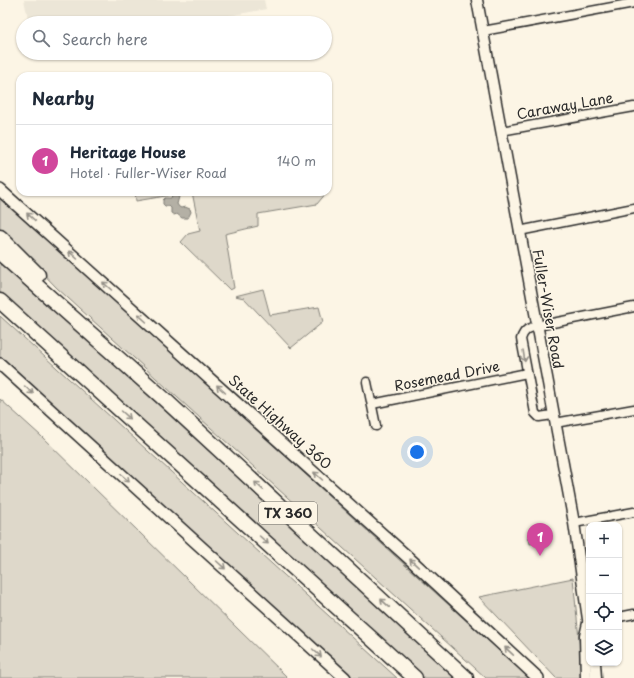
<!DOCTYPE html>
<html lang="en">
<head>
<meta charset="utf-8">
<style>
  :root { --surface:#fff; --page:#f6f6f7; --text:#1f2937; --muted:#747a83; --line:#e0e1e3; --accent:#1f6fb2 }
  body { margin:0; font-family:"Playpen Sans",sans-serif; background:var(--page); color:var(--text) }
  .controls { position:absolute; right:12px; bottom:12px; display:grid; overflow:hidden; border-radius:8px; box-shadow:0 1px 3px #0004 }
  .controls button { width:36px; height:36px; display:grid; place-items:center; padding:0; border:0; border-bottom:1px solid var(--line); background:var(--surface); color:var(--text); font:20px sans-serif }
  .you { position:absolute; left:417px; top:452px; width:14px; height:14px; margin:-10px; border:3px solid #fff; border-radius:50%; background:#1a73e8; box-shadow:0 0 0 6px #1a73e833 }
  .badge { display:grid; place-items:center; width:26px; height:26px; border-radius:50%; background:var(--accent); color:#fff; font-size:13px; font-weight:700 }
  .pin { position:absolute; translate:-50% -33px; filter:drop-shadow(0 1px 2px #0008) }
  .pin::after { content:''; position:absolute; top:21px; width:14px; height:12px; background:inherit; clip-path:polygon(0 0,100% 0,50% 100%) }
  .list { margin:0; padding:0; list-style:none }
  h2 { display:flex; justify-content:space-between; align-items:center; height:52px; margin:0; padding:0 16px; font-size:17px }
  h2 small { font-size:13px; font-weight:400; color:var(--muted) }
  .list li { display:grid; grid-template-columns:26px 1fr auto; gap:12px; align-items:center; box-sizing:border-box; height:72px; padding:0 16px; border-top:1px solid var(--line) }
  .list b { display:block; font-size:15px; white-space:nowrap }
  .list p { margin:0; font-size:13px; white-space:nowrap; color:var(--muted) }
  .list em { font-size:13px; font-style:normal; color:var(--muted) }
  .icon { flex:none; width:22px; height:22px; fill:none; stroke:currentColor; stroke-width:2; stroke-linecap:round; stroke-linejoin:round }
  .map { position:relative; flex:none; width:634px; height:678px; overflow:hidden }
  .search { position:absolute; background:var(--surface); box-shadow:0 1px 3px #0004; left:16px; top:16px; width:316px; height:44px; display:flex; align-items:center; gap:10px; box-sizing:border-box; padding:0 14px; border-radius:22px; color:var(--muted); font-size:15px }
  .panel { position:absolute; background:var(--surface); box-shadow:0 1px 3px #0004; left:16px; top:72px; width:316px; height:124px; border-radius:12px }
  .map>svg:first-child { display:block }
  .built { fill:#ece6d7 }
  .green { fill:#ded8ca; stroke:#84827a }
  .water { fill:#b4b0a5; stroke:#7d7b74 }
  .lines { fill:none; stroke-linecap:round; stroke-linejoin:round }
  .minor-casing { stroke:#2b2b2b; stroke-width:11 }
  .tertiary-casing { stroke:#2b2b2b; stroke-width:13 }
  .secondary-casing { stroke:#2b2b2b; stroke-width:14 }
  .motorway-casing { stroke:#2b2b2b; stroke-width:17 }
  .minor { stroke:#fcf5e5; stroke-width:8 }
  .tertiary { stroke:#fcf5e5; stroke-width:10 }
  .secondary { stroke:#fcf5e5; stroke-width:11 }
  .motorway { stroke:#fcf5e5; stroke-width:14 }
  .oneway { stroke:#949088 }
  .labels { text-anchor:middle; stroke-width:3; stroke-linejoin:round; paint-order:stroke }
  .shield { fill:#fcf5e5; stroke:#6a6863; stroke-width:1 }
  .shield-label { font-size:13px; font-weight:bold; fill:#2b2b2b }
  .street-label { font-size:14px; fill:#2b2b2b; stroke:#fcf5e5 }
</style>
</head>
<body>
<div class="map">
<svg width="634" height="678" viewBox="0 0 634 678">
  <rect width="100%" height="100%" fill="#fcf5e5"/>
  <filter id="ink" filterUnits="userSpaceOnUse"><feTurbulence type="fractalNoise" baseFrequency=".025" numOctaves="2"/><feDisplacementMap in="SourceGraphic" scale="8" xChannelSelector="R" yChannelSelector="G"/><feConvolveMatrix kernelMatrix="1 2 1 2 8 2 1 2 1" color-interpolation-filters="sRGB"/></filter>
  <g filter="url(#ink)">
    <!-- built -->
    <path class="built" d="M24 0H264L266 9 190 23H29Z"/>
    <!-- green -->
    <g class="green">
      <path d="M135 192H189L136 201Z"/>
      <path d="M192 192H327L317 204 258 214V226L225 234 234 288 230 290 181 242 188 234 200 231Z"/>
      <path d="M0 196 529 678H486L57 288 0 229Z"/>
      <path d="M0 260 343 574 459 678H424L0 292Z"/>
      <path d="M263 289 270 315 319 307 323 322 291 348 244 298 235 296Z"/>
      <path d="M0 316 397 678H353L0 357Z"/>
      <path d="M0 399 41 436 288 678H0Z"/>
      <path d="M545 532 546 541 530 544 528 535Z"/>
      <path d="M573 578 582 669 581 678H556L479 597Z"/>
    </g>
    <!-- water -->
    <path class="water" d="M172 195H176L179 197 177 204 179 207 181 208 185 207 190 209 191 212 188 218H182L177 214 174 215 171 213V208L169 206H165L163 204V200L165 198H171Z"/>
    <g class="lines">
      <!-- minor casing -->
      <g class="minor-casing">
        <g id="minor">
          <path d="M483 31 634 3"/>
          <path d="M501 131 634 107"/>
          <path d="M519 231 634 208"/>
          <path d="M367 382 376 426"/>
          <path d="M372 404 527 373"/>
          <path d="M553 415 539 417 535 413 521 339C524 330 528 328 537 326L634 307"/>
          <path d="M555 423 634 409"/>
          <path d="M574 523 634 512"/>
          <path d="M619 617 634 614"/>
        </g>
      </g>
      <!-- tertiary casing -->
      <g class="tertiary-casing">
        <g id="tertiary">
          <path d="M477 0 574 523 589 626"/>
          <path d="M595 663 596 678"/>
          <path d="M586 678 585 636 588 623"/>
        </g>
      </g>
      <!-- secondary casing -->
      <g class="secondary-casing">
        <g id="secondary">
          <path d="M0 190 412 561 538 678"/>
          <path d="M0 364 345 678"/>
        </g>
      </g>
      <!-- motorway casing -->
      <g class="motorway-casing">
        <g id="motorway">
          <path d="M0 237 38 275"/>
          <path d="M0 253 162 397 466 678"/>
          <path d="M0 301 415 678"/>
        </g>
      </g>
      <!-- minor -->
      <use href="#minor" class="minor"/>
      <!-- tertiary -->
      <use href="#tertiary" class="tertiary"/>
      <!-- secondary -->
      <use href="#secondary" class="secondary"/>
      <!-- motorway -->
      <use href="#motorway" class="motorway"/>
    </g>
    <!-- one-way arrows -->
    <defs><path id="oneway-shaft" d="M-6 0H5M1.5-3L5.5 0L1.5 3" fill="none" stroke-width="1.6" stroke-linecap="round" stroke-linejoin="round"/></defs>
    <g class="oneway">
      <use href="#oneway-shaft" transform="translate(31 217) rotate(-138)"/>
      <use href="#oneway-shaft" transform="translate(73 255) rotate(-138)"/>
      <use href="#oneway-shaft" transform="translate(107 286) rotate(-138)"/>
      <use href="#oneway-shaft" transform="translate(142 318) rotate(-138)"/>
      <use href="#oneway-shaft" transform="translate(524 356) rotate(81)"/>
      <use href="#oneway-shaft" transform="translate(221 389) rotate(-138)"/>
      <use href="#oneway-shaft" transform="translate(29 390) rotate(42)"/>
      <use href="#oneway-shaft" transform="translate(126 415) rotate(42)"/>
      <use href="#oneway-shaft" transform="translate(318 476) rotate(-138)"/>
      <use href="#oneway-shaft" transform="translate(125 478) rotate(42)"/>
      <use href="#oneway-shaft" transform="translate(259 486) rotate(-137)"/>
      <use href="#oneway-shaft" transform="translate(264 540) rotate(42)"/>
      <use href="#oneway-shaft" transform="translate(414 563) rotate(-137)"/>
      <use href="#oneway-shaft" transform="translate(221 565) rotate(42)"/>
      <use href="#oneway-shaft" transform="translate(385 603) rotate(-137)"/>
      <use href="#oneway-shaft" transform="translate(509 651) rotate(-137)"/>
      <use href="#oneway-shaft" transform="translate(317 653) rotate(42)"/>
    </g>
  </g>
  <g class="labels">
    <!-- shield labels -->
    <rect class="shield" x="259" y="502" width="58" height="22" rx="3"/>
    <g class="shield-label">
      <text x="288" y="518">TX 360</text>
    </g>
    <!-- street labels -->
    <g class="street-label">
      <text transform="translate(565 106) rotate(-10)" y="5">Caraway Lane</text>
      <text transform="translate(548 309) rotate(80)" y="5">Fuller-Wiser Road</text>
      <text transform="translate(447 376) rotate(-11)" y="5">Rosemead Drive</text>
      <text transform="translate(280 422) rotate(42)" y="5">State Highway 360</text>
    </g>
  </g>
</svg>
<div class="controls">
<button>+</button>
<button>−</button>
<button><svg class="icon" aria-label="locate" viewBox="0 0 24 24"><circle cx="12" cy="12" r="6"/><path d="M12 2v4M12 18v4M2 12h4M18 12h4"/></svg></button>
<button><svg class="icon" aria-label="layers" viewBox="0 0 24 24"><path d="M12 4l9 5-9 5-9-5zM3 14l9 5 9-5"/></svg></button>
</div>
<div class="you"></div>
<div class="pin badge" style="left:540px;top:556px;background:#d1479c">1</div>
<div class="search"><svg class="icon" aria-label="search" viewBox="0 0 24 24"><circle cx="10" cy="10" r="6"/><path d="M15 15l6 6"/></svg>Search here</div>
<section class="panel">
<h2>Nearby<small></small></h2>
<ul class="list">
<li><span class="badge" style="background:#d1479c">1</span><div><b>Heritage House</b><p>Hotel · Fuller-Wiser Road</p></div><em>140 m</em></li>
</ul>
</section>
</div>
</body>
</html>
